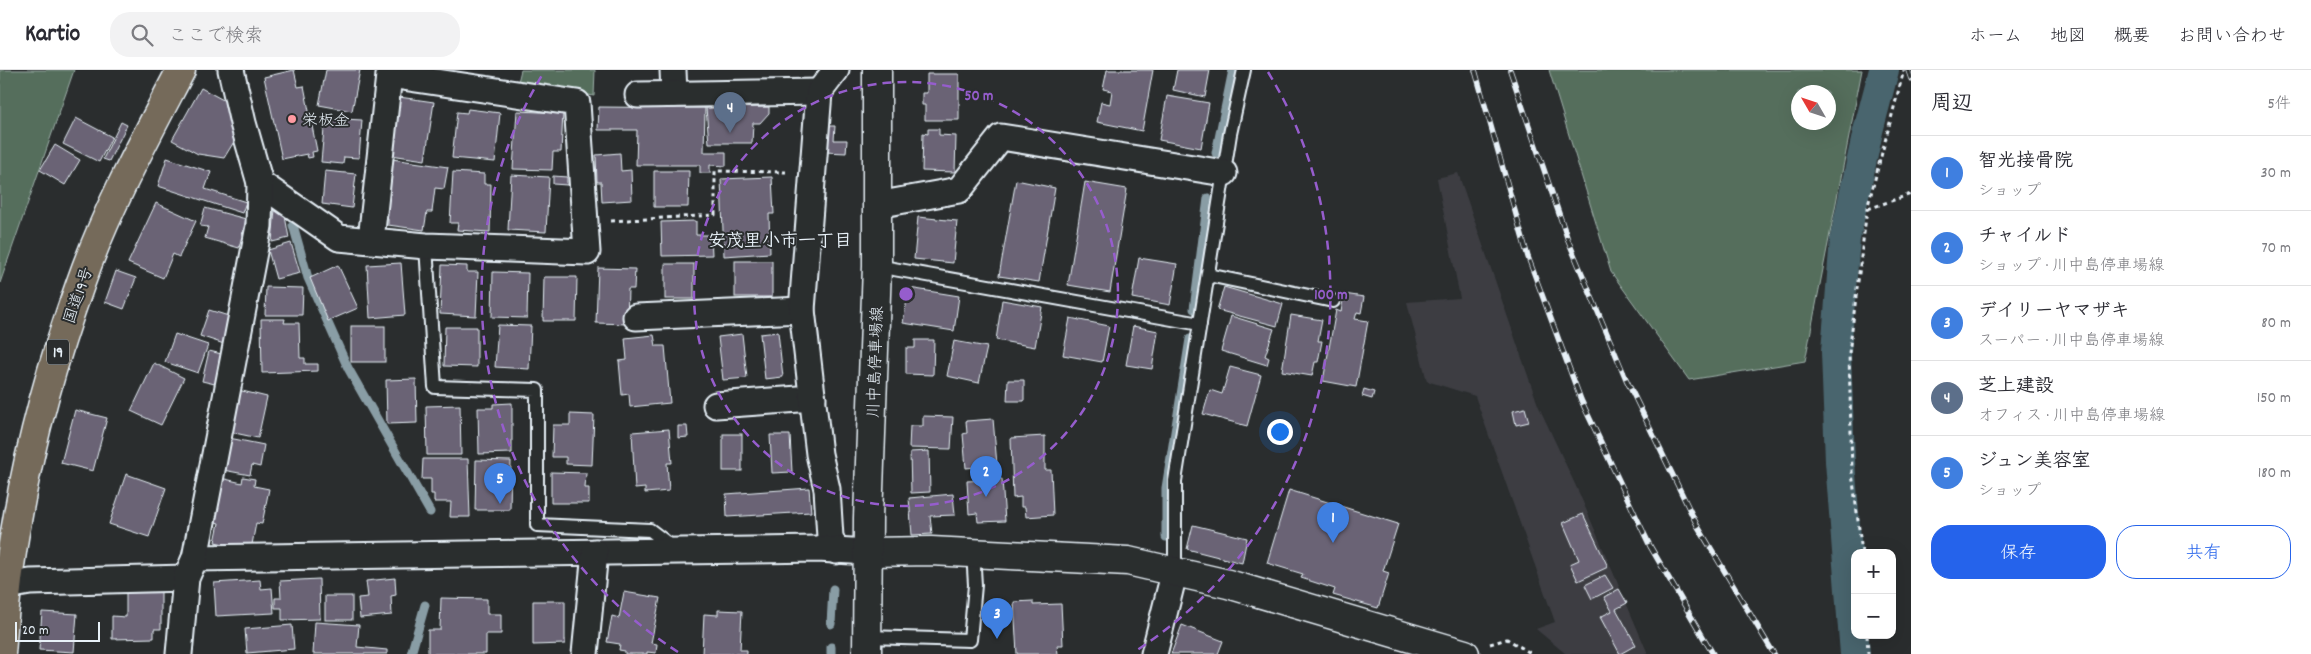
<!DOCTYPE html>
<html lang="ja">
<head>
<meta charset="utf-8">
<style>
  :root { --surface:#fff; --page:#f2f2f3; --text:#2b2b33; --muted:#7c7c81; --line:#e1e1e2; --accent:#2563eb }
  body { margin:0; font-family:Dekko,"Klee One",sans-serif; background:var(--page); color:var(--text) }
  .controls { position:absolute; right:15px; bottom:15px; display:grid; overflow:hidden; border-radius:10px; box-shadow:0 5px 20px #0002 }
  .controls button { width:45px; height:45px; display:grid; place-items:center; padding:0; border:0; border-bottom:1px solid var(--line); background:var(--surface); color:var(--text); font:25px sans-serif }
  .compass { position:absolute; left:1791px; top:15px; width:45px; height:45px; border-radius:50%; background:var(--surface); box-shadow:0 5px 20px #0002; rotate:309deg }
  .scale { position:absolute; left:15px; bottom:12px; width:85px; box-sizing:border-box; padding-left:5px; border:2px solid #e8f1f8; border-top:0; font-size:14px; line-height:18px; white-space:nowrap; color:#e8f1f8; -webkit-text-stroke:4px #2a2d2e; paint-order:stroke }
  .you { position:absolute; left:1279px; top:361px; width:18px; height:18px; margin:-12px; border:4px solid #fff; border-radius:50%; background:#1a73e8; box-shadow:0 0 0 8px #1a73e833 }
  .badge { display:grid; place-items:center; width:32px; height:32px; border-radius:50%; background:var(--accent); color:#fff; font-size:16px; font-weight:700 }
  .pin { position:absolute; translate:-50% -41px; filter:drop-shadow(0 1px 2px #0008) }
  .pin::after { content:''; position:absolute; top:26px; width:18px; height:15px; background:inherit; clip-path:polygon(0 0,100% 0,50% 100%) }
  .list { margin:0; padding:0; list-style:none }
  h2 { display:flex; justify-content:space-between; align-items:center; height:65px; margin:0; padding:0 20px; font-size:21px }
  h2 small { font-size:16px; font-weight:400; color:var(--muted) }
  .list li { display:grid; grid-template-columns:32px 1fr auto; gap:15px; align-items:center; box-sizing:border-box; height:75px; padding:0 20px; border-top:1px solid var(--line) }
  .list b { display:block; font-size:19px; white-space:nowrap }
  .list p { margin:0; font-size:16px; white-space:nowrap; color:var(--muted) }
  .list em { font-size:16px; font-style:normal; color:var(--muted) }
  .actions { display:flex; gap:10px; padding:15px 20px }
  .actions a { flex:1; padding:11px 0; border:1px solid var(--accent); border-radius:20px; text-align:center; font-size:18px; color:var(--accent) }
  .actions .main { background:var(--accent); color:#fff }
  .icon { flex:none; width:28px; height:28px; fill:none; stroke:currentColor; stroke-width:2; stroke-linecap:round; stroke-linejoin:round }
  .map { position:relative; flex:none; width:1911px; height:584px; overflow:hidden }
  header { display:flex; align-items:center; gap:30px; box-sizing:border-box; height:70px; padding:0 25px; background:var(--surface); border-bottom:1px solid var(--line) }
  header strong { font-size:24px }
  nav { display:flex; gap:28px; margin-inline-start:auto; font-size:18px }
  .search { width:350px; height:45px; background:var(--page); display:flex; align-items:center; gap:12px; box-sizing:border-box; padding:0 18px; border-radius:20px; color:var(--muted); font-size:19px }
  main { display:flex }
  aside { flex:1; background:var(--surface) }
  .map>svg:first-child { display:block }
  .built { fill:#3d3e43 }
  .green { fill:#556e5c; stroke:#9eb0aa; fill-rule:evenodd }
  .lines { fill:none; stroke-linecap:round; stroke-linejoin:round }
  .stream { stroke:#899da5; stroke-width:9 }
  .canal { stroke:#49656e; stroke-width:30 }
  .building { fill:#6a6475; stroke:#e8f1f8 }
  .lane-casing { stroke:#e8f1f8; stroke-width:16 }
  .street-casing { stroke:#e8f1f8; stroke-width:29 }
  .secondary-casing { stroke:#e8f1f8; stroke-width:31 }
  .highway-casing { stroke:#e8f1f8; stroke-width:31 }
  .path { stroke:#e8f1f8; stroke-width:3; stroke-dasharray:4 4; stroke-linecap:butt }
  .lane { stroke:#2a2d2e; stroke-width:12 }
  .street { stroke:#2a2d2e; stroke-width:25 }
  .secondary { stroke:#2a2d2e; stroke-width:28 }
  .highway { stroke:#746a5a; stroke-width:28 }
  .rail-casing { stroke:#e8f1f8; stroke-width:5.5 }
  .rail { stroke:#2a2d2e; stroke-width:4; stroke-dasharray:11; stroke-linecap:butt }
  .ring { fill:none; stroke:#965dcd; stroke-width:2.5; stroke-dasharray:9 6 }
  .poi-dot { fill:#ff9aa2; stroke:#2a2d2e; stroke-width:2 }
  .labels { text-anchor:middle; stroke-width:4; stroke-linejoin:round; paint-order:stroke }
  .shield { fill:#2a2d2e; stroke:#afb6bb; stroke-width:1 }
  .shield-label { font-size:15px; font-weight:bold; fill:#e8f1f8 }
  .poi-label { font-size:16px; fill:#e8f1f8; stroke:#2a2d2e; text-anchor:start }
  .street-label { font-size:16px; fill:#e8f1f8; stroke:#2a2d2e }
  .neighbourhood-label { font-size:18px; font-weight:bold; fill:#e8f1f8; stroke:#2a2d2e }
  .centre { fill:#965dcd; stroke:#2a2d2e; stroke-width:2.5 }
  .ring-label { font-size:15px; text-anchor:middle; font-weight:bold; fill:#965dcd; stroke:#2a2d2e; stroke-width:4; stroke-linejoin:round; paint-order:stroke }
</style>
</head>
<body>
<header>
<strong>Kartio</strong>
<div class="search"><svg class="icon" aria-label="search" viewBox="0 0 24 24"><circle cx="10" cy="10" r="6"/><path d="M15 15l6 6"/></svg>ここで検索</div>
<nav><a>ホーム</a><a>地図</a><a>概要</a><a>お問い合わせ</a></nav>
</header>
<main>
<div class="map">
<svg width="1911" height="584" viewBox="0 0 1911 584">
  <rect width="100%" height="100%" fill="#2a2d2e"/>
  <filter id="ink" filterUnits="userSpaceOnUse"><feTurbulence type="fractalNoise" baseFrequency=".02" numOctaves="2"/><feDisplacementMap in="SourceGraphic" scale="10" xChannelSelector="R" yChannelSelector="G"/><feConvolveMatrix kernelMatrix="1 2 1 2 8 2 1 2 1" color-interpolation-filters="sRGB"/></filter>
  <g filter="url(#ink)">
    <!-- built -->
    <path class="built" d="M1458 103 1538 335 1579 423 1648 584H1566L1536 559 1555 552 1475 326 1427 311 1407 232 1460 228 1437 108Z"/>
    <!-- green -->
    <g class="green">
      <path d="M0 0H74L0 213Z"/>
      <path d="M521 0H595L594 26 518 12Z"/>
      <path d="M1549 0H1862L1805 291 1689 310 1611 202ZM1828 22V52H1798V22Z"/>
    </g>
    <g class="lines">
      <!-- stream -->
      <g class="stream">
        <path d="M1216 83 1233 0"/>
        <path d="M293 155 308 208 348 298 430 442"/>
        <path d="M1194 239 1208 128"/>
        <path d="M1166 467V418L1190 269"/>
        <path d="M831 554 833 519"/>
        <path d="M411 584 425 535"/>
        <path d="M831 584V577"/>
      </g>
      <!-- canal -->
      <path class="canal" d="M1855 584 1840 391 1836 282 1845 168 1868 61 1884 0"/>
    </g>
    <!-- building -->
    <g class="building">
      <path d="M294 0 298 17 304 16 317 81 312 82 313 87 308 88 307 84 282 89 264 7Z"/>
      <path d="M326 0H360L352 41 319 35Z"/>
      <path d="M1107 0H1153L1142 61 1097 52 1101 32 1110 34 1112 21 1103 19Z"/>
      <path d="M1177 0H1210L1205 27 1173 20Z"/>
      <path d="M927 4H959V50H925V35H922V23H927Z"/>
      <path d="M201 18 225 31 235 70 224 88 198 84 172 70Z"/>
      <path d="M1167 26 1209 33 1201 78 1159 70Z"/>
      <path d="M399 27 434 32 425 90 391 85Z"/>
      <path d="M599 37 705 38 704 82H726V96L710 95V103H700V95H636L637 60H598Z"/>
      <path d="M769 37V43L760 53H753L752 73H709L706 38Z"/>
      <path d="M468 39 500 43 495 92 452 88 457 42 467 43Z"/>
      <path d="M517 41 563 43 561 82H553L552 100 513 99Z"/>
      <path d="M76 48 112 67 99 92 63 74Z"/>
      <path d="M325 48 362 50 359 88 344 87 343 94 321 92Z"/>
      <path d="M121 52 127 55 109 91 103 89Z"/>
      <path d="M826 56H835L834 70H847L846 83 825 82Z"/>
      <path d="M928 59H939V65L956 66 955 102 922 101 923 63 928 64Z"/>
      <path d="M55 75 80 90 65 115 40 100Z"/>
      <path d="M620 83 621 101 631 100 632 130 602 132 601 112H597L596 85Z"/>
      <path d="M167 88 211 102 205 119 246 132 242 143 158 116Z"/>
      <path d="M392 89 448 97 444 119 435 118 432 142H427L424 160 388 155V149L383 148Z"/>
      <path d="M325 101 356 104 352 138 322 134Z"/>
      <path d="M654 101H689L688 137H654Z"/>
      <path d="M453 102 484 104V114H491L490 162 457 160 458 153H450Z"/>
      <path d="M511 105 549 107 546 162 508 160Z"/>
      <path d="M553 106 567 107V115L553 114Z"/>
      <path d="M772 107 774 144H769L770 183 724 186 721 109Z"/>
      <path d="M1016 110 1055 118 1039 212 999 206Z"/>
      <path d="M1085 112 1127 119 1110 222 1068 215Z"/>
      <path d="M156 133 196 151 179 187 173 184 163 208 128 193Z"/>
      <path d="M205 138 246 149 239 178 205 168 208 157 200 156Z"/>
      <path d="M275 139 285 146 289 168 272 172Z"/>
      <path d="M918 147 957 151 953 193 914 189Z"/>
      <path d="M696 151V165H711L712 185 662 186 661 152Z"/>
      <path d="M291 173 300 203 276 209 268 180Z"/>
      <path d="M1139 188 1177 194 1170 235 1132 228Z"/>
      <rect x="735" y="191" width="37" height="36"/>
      <path d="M401 193 405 245 370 248 367 195Z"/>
      <rect x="665" y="194" width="29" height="35"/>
      <path d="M338 195 358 238 328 251 310 208Z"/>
      <path d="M442 195 467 196V202H478L476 246 440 244Z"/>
      <path d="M598 198 635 199 634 219H628L627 254 596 253Z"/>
      <path d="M116 201 136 208 124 239 105 232Z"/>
      <path d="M493 202 528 203 527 248 492 247Z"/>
      <path d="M544 207H577L576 251H543Z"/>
      <path d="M266 217 303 218 302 245H265Z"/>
      <path d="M1224 217 1283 234 1277 256 1217 240Z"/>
      <path d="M909 218 959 226 954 261 903 253Z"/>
      <path d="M1344 224 1364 227 1361 243 1357 242 1355 249 1368 251 1356 317 1323 311 1336 240 1341 242Z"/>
      <path d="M1002 230 1042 237 1035 277 996 270Z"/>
      <path d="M209 240 232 247 224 274 200 266Z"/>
      <path d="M1291 245 1322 250 1318 271H1322L1318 292H1315L1312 306 1282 301Z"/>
      <path d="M1231 246 1274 259 1265 286 1269 288 1267 295 1221 281Z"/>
      <path d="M1070 248 1109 256 1102 292 1063 285Z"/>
      <path d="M261 249H285L284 253H299L300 288H305V294H318V301L262 303Z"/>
      <path d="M498 255 531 256 529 299 495 297Z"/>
      <rect x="351" y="256" width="34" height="36"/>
      <path d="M1133 256 1158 261 1152 299 1126 295Z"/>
      <path d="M445 257H477V297L444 296Z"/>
      <path d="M778 262 783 307 765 309 760 264Z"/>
      <path d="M175 264 208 275 198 303 165 292Z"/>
      <path d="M742 264 747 308 723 310 718 267Z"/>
      <path d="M654 265 656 276H665L670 333 630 337 629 324 622 325 619 291 627 290 625 268Z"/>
      <path d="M915 270H934L933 305 906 304V278H915Z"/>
      <path d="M954 271 987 277 979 313 947 306Z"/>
      <path d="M209 281 226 285 219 315 202 311Z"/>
      <path d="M154 293 184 308 161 355 131 341Z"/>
      <path d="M1230 297 1261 305 1247 356 1203 344 1210 320 1222 324Z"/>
      <path d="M416 309 417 353 387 354 386 310Z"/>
      <path d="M1008 310H1024V331H1007Z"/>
      <path d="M1364 319 1374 322 1372 329 1362 326Z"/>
      <path d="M238 320 267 327 258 368 230 362Z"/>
      <path d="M512 333V383L479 384 478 338H493V334Z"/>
      <path d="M460 335 461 385H427L426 336Z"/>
      <path d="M1525 338 1529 352 1516 355 1513 341Z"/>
      <path d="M75 340 107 348 93 401 61 393Z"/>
      <path d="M570 344 594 345 592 395 566 394V387H552L553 355H570Z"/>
      <path d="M923 346 953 347 951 379 909 378 910 356H923Z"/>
      <path d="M993 349 997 395 966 398 963 364 967 363 966 351Z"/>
      <path d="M678 356H687L688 367 678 368Z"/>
      <path d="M669 359 672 393H667L669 421 645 423V418L635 419 632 362Z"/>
      <rect x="723" y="364" width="19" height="37"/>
      <path d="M770 365H790L792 402 772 403Z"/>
      <path d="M1045 366V400H1051L1053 445 1026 447 1025 437H1021V427L1013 428 1011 368Z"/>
      <path d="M229 368 264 375 260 397 252 395 250 405 223 400Z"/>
      <path d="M929 381 930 422 911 423 910 382Z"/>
      <path d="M423 389H468L470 447H450L451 432H434V424H431V409H422Z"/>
      <path d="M476 390 511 391 510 440H475Z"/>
      <path d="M551 402 586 403 585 418H589V433H551Z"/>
      <path d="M126 404 166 418 149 467 109 454Z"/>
      <path d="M243 407 255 409 254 416 269 419 262 454 256 453 251 480 215 472 219 453 212 451 221 408 242 413Z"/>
      <path d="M1002 409 1005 451 978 452 977 443 969 444 967 411Z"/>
      <path d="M809 418 811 442 727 447 726 424Z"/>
      <path d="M1289 420 1398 454 1383 501 1389 503 1378 538 1333 525 1335 519 1301 508 1303 504 1267 493Z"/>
      <path d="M953 424 955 445 930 446 932 464 912 465 909 428Z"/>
      <path d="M1583 444 1608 497 1578 511 1570 494 1579 490 1563 453Z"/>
      <path d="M1193 455 1247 468 1242 493 1187 479Z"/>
      <path d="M1605 505 1613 518 1592 529 1585 515Z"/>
      <path d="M395 508 396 525 391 526 392 545 360 548 358 528 368 527 366 511Z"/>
      <path d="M319 509 320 549 282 550V538H275V528H281L280 511Z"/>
      <path d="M260 510 261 519 272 518 274 543 216 546 214 513Z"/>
      <path d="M1619 519 1627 533 1616 539 1636 575 1620 584 1600 547 1612 541 1604 527Z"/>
      <path d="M126 520H158V522H161V559H154V568L112 569V546L126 547Z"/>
      <path d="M624 522 660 528 651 573 657 574 656 583 647 582V584H625V581L619 580 620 574 607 572 612 546 619 548Z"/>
      <rect x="325" y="526" width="27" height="24"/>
      <path d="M441 528 487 529V544H501V564H486V584H428V560H440Z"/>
      <path d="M533 531H565V574L533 575Z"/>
      <path d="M1033 531V535L1061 534 1063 575H1057L1058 584H1017L1014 532Z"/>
      <path d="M718 540 742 541 740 580H747V584H702L704 544 718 545Z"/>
      <path d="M42 542 77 544 74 582 39 580Z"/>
      <path d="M315 552 359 555 357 577 387 580V584H313Z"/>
      <path d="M292 555 294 579 247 583 245 559Z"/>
      <path d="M1182 555 1223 571 1218 584H1171Z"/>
    </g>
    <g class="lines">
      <!-- lane casing -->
      <g class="lane-casing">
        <g id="lane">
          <path d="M426 176 435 317 537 320V455L650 460 675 479"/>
          <path d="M877 196 1200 254"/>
          <path d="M1208 205 1333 231"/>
          <path d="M1175 500V411L1230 64 1244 0"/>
          <path d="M867 567 970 570 975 515 973 482"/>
        </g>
      </g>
      <!-- street casing -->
      <g class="street-casing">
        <g id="street">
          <path d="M673 0 674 24"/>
          <path d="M638 25 819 22"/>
          <path d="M260 113 339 168 426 176 587 182 577 33 389 5 371 170"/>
          <path d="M877 135 959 120 1001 67 1224 103"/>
          <path d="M636 247 802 240"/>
          <path d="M716 335 813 328"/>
          <path d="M836 481 830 467 827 419 819 384 802 240 819 22 836 0"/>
          <path d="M195 488 818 479 868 482"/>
          <path d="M7 516 30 512 186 508"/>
          <path d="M179 584 186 508 195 488 259 156 260 113 243 53 231 0"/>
          <path d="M585 584 595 482"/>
          <path d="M1154 584 1175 500"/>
        </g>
      </g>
      <!-- secondary casing -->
      <g class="secondary-casing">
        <g id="secondary">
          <path d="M868 482 931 481 1128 491 1228 514 1465 584"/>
          <path d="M867 584 868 448 877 196V0"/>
        </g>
      </g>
      <!-- highway casing -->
      <g class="highway-casing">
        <path id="highway" d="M1 584C9 458 38 331 81 212 107 138 145 69 181 0"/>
      </g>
      <!-- path -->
      <g class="path">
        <path d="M1868 139 1911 124"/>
        <path d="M611 151 715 145V101L786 102"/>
        <path d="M1862 483 1852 403 1849 283 1867 139 1904 0"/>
        <path d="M1867 565 1868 584"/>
        <path d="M1490 574 1507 569 1532 584"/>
      </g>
      <!-- lane -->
      <use href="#lane" class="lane"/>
      <!-- street -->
      <use href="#street" class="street"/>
      <!-- secondary -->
      <use href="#secondary" class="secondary"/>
      <!-- highway -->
      <use href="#highway" class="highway"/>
      <!-- rail casing -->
      <g class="rail-casing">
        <g id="rail">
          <path d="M1475 0 1528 187 1581 330 1650 476 1713 584"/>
          <path d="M1510 0 1568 170 1626 309 1697 455 1774 584"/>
          <path d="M1908 0 1911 9"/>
        </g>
      </g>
      <!-- rail -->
      <use href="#rail" class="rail"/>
    </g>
  </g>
  <!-- distance rings -->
  <g class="ring">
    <circle cx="906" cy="224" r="212"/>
    <path d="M678 582A425 425 0 0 1 544 2M1268 2A425 425 0 0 1 1134 582"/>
  </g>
  <!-- markers -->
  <circle class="poi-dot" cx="292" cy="49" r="5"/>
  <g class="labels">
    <!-- shield labels -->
    <rect class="shield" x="47" y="269.5" width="22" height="25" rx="4"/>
    <g class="shield-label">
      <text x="58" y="287">19</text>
    </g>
    <!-- poi labels -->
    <g class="poi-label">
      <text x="302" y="55">栄板金</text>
    </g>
    <!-- street labels -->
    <g class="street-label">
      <text transform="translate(77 225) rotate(-71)" y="6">国道19号</text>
      <text transform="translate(874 292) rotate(-88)" y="6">川中島停車場線</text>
    </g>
    <!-- neighbourhood labels -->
    <g class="neighbourhood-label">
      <text x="780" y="176">安茂里小市一丁目</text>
    </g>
  </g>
  <circle cx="906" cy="224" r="8" class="centre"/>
  <g class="ring-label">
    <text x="979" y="30">50 m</text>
    <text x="1331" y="229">100 m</text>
  </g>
</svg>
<div class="controls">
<button>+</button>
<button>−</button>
</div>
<svg class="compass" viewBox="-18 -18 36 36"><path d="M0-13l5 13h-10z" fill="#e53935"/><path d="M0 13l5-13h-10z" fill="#7c7c81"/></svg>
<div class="scale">20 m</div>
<div class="you"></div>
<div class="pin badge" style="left:1333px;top:473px;background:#3f7fe0">1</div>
<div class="pin badge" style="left:986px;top:427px;background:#3f7fe0">2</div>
<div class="pin badge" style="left:997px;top:569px;background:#3f7fe0">3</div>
<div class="pin badge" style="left:730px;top:63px;background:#5c6f8a">4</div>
<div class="pin badge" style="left:500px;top:434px;background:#3f7fe0">5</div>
</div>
<aside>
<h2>周辺<small>5件</small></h2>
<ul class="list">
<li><span class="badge" style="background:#3f7fe0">1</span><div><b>智光接骨院</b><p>ショップ</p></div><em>30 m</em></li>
<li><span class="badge" style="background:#3f7fe0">2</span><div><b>チャイルド</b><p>ショップ · 川中島停車場線</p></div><em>70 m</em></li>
<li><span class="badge" style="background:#3f7fe0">3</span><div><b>デイリーヤマザキ</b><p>スーパー · 川中島停車場線</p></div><em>80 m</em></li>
<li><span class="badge" style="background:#5c6f8a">4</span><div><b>芝上建設</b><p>オフィス · 川中島停車場線</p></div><em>150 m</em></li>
<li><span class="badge" style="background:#3f7fe0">5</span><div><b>ジュン美容室</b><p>ショップ</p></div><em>180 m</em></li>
</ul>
<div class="actions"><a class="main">保存</a><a>共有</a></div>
</aside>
</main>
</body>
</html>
